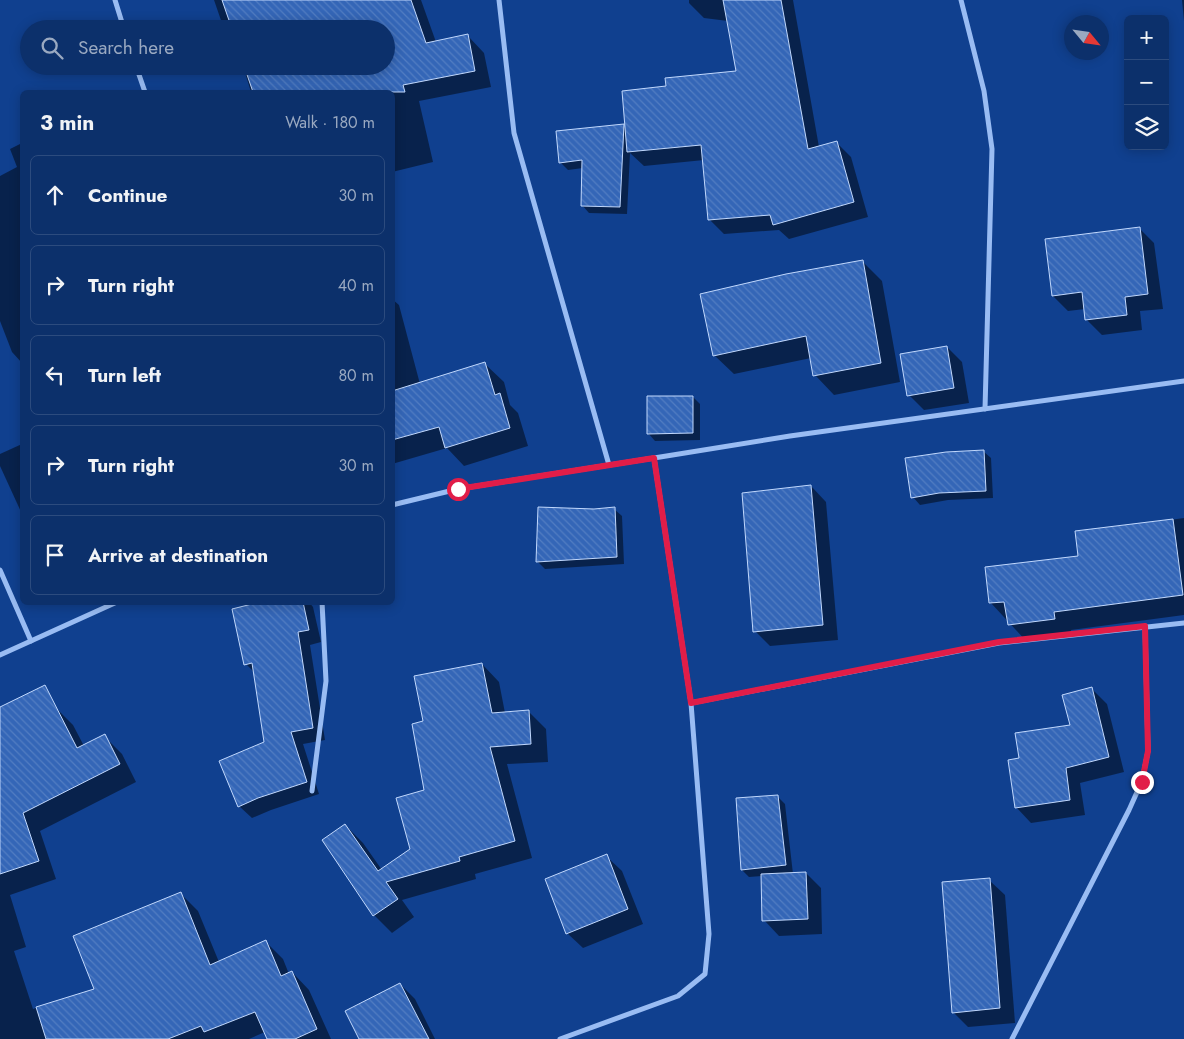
<!DOCTYPE html>
<html lang="en">
<head>
<meta charset="utf-8">
<style>
  :root { --surface:#0c306b; --page:#1a3c73; --text:#f1f3f6; --muted:#9aa9c1; --line:#2c4b7e }
  body { margin:0; font-family:Jost,sans-serif; background:var(--page); color:var(--text) }
  .controls { position:absolute; right:15px; top:15px; display:grid; overflow:hidden; border-radius:8px; box-shadow:0 2px 12px #0003 }
  .controls button { width:45px; height:45px; display:grid; place-items:center; padding:0; border:0; border-bottom:1px solid var(--line); background:var(--surface); color:var(--text); font:25px sans-serif }
  .compass { position:absolute; left:1064px; top:15px; width:45px; height:45px; border-radius:50%; background:var(--surface); box-shadow:0 2px 12px #0003; rotate:119deg }
  .stop { position:absolute; width:15px; height:15px; margin:-11px; border:4px solid #e11d48; border-radius:50%; background:#fff }
  .stop.end { background:#e11d48; border-color:#fff; box-shadow:0 1px 5px #0008 }
  .list { margin:0; padding:0; list-style:none }
  h2 { display:flex; justify-content:space-between; align-items:center; height:65px; margin:0; padding:0 20px; font-size:21px }
  h2 small { font-size:16px; font-weight:400; color:var(--muted) }
  .list li { display:grid; grid-template-columns:32px 1fr auto; gap:15px; align-items:center; box-sizing:border-box; height:80px; margin:0 10px 10px; padding:0 10px; border:1px solid var(--line); border-radius:8px }
  .list b { display:block; font-size:19px; white-space:nowrap }
  .list em { font-size:16px; font-style:normal; color:var(--muted) }
  .icon { flex:none; width:28px; height:28px; fill:none; stroke:currentColor; stroke-width:2; stroke-linecap:round; stroke-linejoin:round }
  .map { position:relative; flex:none; width:1184px; height:1039px; overflow:hidden }
  .search { position:absolute; background:var(--surface); box-shadow:0 2px 12px #0003; left:20px; top:20px; width:375px; height:55px; display:flex; align-items:center; gap:12px; box-sizing:border-box; padding:0 18px; border-radius:28px; color:var(--muted); font-size:19px }
  .panel { position:absolute; background:var(--surface); box-shadow:0 2px 12px #0003; left:20px; top:90px; width:375px; height:515px; border-radius:8px }
  .map>svg:first-child { display:block }
  .shadow { fill:#0007 }
  .building { fill:url(#building-back-hatch); stroke:#c1d8fd }
  .lines { fill:none; stroke-linecap:round; stroke-linejoin:round }
  .street { stroke:#99bcf3; stroke-width:5 }
  .route { stroke:#e11d48; stroke-width:6 }
</style>
</head>
<body>
<div class="map">
<svg width="1184" height="1039" viewBox="0 0 1184 1039">
  <defs>
    <pattern id="building-back-hatch" width="6" height="6" patternUnits="userSpaceOnUse" patternTransform="scale(1.25)"><rect width="6" height="6" fill="#3466b7"/><path d="M-1 5l2 2M0 0l6 6M5-1l2 2" fill="none" stroke="#527dc2"/></pattern>
  </defs>
  <rect width="100%" height="100%" fill="#10408f"/>
  <!-- shadow -->
  <g class="shadow">
    <path d="M214 0H421L436 42 468 36 484 53 491 87 419 101 433 162 392 172V92H251L243 66H386V29H224Z"/>
    <path d="M689 0H793L819 147 836 142 851 157 868 217 789 239 779 230 724 234 709 219 704 160 644 166 630 153 627 214 589 213 582 205 583 168 568 170 560 162 623 126 626 129 667 88 737 72 728 21 704 18 689 3Z"/>
    <path d="M1182 0H1184V21Z"/>
    <path d="M22 143V363L12 352 0 321V176L17 167 10 149Z"/>
    <path d="M1139 228 1154 243 1163 309 1140 311 1142 330 1102 335 1087 320 1085 309 1068 311 1053 296Z"/>
    <path d="M862 261 882 281 900 382 834 395 815 375 811 358 734 374 714 355Z"/>
    <path d="M392 299 399 305 420 384 485 364 504 382 510 405 518 413 528 446 464 466 447 448 392 464Z"/>
    <path d="M947 347 962 362 969 403 924 410 909 395Z"/>
    <path d="M693 397 700 404V440L655 441 648 433Z"/>
    <path d="M22 444V514L0 466V454Z"/>
    <path d="M983 451 991 458 993 498 948 500 920 505 913 497Z"/>
    <path d="M811 486 826 502 838 640 770 646 755 631Z"/>
    <path d="M614 509 622 516 624 564 545 569 537 561Z"/>
    <path d="M1184 518V615L1071 630 1072 637 1027 642 991 603 1080 557 1076 533Z"/>
    <path d="M266 602H309L313 607 321 642 310 645 325 740 303 744 319 794 271 810 252 818 239 806 265 743 255 673 246 664Z"/>
    <path d="M482 664 499 682 505 713 528 711 546 729 548 762 507 764 532 858 475 874 476 879 402 900 414 917 392 933 374 915 324 840 345 825 363 843 382 870 412 849 425 791 424 722Z"/>
    <path d="M1092 689 1107 704 1124 772 1080 783 1085 815 1031 823 1016 807 1072 726Z"/>
    <path d="M55 707 73 725 84 746 104 736 122 754 136 782 40 831 56 879 10 895 26 947 14 951 33 1009 96 989 180 893 198 911 219 962 265 941 283 959 289 974 292 972 309 990 331 1039H268L265 1032 249 1039H0V735Z"/>
    <path d="M778 797 785 804 793 874 806 873 821 888 822 934 779 936 764 920 762 876 749 877 742 870Z"/>
    <path d="M606 856 622 871 643 924 583 948 567 933Z"/>
    <path d="M989 880 1005 895 1015 1023 968 1027 953 1012Z"/>
    <path d="M400 984 415 999 435 1039H360Z"/>
  </g>
  <!-- building -->
  <g class="building">
    <path d="M222 0H411L426 43 468 34 475 71 403 85 405 92H253L244 66H386V29H232Z"/>
    <path d="M723 0H781L808 149 837 141 854 202 773 225 770 215 708 220 701 145 627 152 622 91 666 86 665 78 736 71Z"/>
    <path d="M624 124 620 207 581 206 582 160 559 163 556 131Z"/>
    <path d="M1140 227 1148 294 1125 297 1127 315 1085 320 1082 292 1052 296 1045 239Z"/>
    <path d="M863 260 881 363 813 376 806 336 713 356 700 294 786 274Z"/>
    <path d="M947 346 954 388 907 396 900 354Z"/>
    <path d="M485 362 495 395 500 393 510 428 445 448 439 427 392 440V391Z"/>
    <path d="M647 396H693V433L647 434Z"/>
    <path d="M984 450 986 491 939 493 911 498 905 458 946 452Z"/>
    <path d="M811 485 823 625 753 632 742 493Z"/>
    <path d="M538 507 594 509 615 507 617 557 536 562Z"/>
    <path d="M1173 519 1183 595 1054 612 1055 619 1008 625 1004 602 989 603 985 567 1078 556 1075 531Z"/>
    <path d="M260 602H303L309 630 298 632 313 728 291 732 307 782 258 798 238 807 219 761 264 742 252 663 244 665 232 609Z"/>
    <path d="M482 663 492 713 529 710 531 744 490 747 515 841 459 857 460 861 386 882 398 899 373 916 322 840 345 824 378 871 410 849 396 798 424 790 412 724 423 721 414 676Z"/>
    <path d="M45 685 77 748 105 734 120 764 23 813 39 861 0 874V707Z"/>
    <path d="M1092 687 1109 757 1066 768 1070 800 1015 808 1008 760 1019 758 1015 733 1070 725 1062 695Z"/>
    <path d="M778 795 786 865 741 870 736 798Z"/>
    <path d="M607 854 628 909 566 934 545 879Z"/>
    <path d="M806 872 808 919 762 921 761 874Z"/>
    <path d="M990 878 1000 1008 952 1013 942 882Z"/>
    <path d="M181 892 210 965 266 940 281 976 292 971 317 1029 295 1039H267L255 1012 204 1032 201 1026 168 1039H46L36 1007 94 989 73 936Z"/>
    <path d="M400 983 429 1039H359L345 1011Z"/>
  </g>
  <g class="lines">
    <!-- street -->
    <g class="street">
      <path d="M115 0 124 29"/>
      <path d="M499 0 514 133 609 465"/>
      <path d="M961 0 984 91 992 149 985 409"/>
      <path d="M136 66 145 92"/>
      <path d="M392 505 458 489 654 458 790 436 1184 381"/>
      <path d="M0 570 31 641"/>
      <path d="M0 655 117 602"/>
      <path d="M691 703 999 643 1184 623"/>
      <path d="M312 791 326 681 322 602"/>
      <path d="M560 1039 678 996 705 974 709 934 691 703 654 458"/>
      <path d="M1012 1039 1129 810 1142 781 1148 751 1145 626"/>
    </g>
  </g>
  <g class="lines">
    <!-- route -->
    <path class="route" d="M458 489 654 458 691 703 999 642 1145 626 1148 751 1142 782"/>
  </g>
</svg>
<div class="controls">
<button>+</button>
<button>−</button>
<button><svg class="icon" aria-label="layers" viewBox="0 0 24 24"><path d="M12 4l9 5-9 5-9-5zM3 14l9 5 9-5"/></svg></button>
</div>
<svg class="compass" viewBox="-18 -18 36 36"><path d="M0-13l5 13h-10z" fill="#e53935"/><path d="M0 13l5-13h-10z" fill="#9aa9c1"/></svg>
<div class="stop" style="left:458px;top:489px"></div>
<div class="stop end" style="left:1142px;top:782px"></div>
<div class="search"><svg class="icon" aria-label="search" viewBox="0 0 24 24"><circle cx="10" cy="10" r="6"/><path d="M15 15l6 6"/></svg>Search here</div>
<section class="panel">
<h2>3 min<small>Walk · 180 m</small></h2>
<ul class="list">
<li><svg class="icon" aria-label="ahead" viewBox="0 0 24 24"><path d="M12 20V5M6 11l6-6 6 6"/></svg><div><b>Continue</b></div><em>30 m</em></li>
<li><svg class="icon" aria-label="right" viewBox="0 0 24 24"><path d="M7 20v-9h11M14 6l5 5-5 5"/></svg><div><b>Turn right</b></div><em>40 m</em></li>
<li><svg class="icon" aria-label="left" viewBox="0 0 24 24"><path d="M17 20v-9H6M10 6l-5 5 5 5"/></svg><div><b>Turn left</b></div><em>80 m</em></li>
<li><svg class="icon" aria-label="right" viewBox="0 0 24 24"><path d="M7 20v-9h11M14 6l5 5-5 5"/></svg><div><b>Turn right</b></div><em>30 m</em></li>
<li><svg class="icon" aria-label="arrive" viewBox="0 0 24 24"><path d="M6 21V4h12l-3 4 3 4H6"/></svg><div><b>Arrive at destination</b></div></li>
</ul>
</section>
</div>
</body>
</html>
